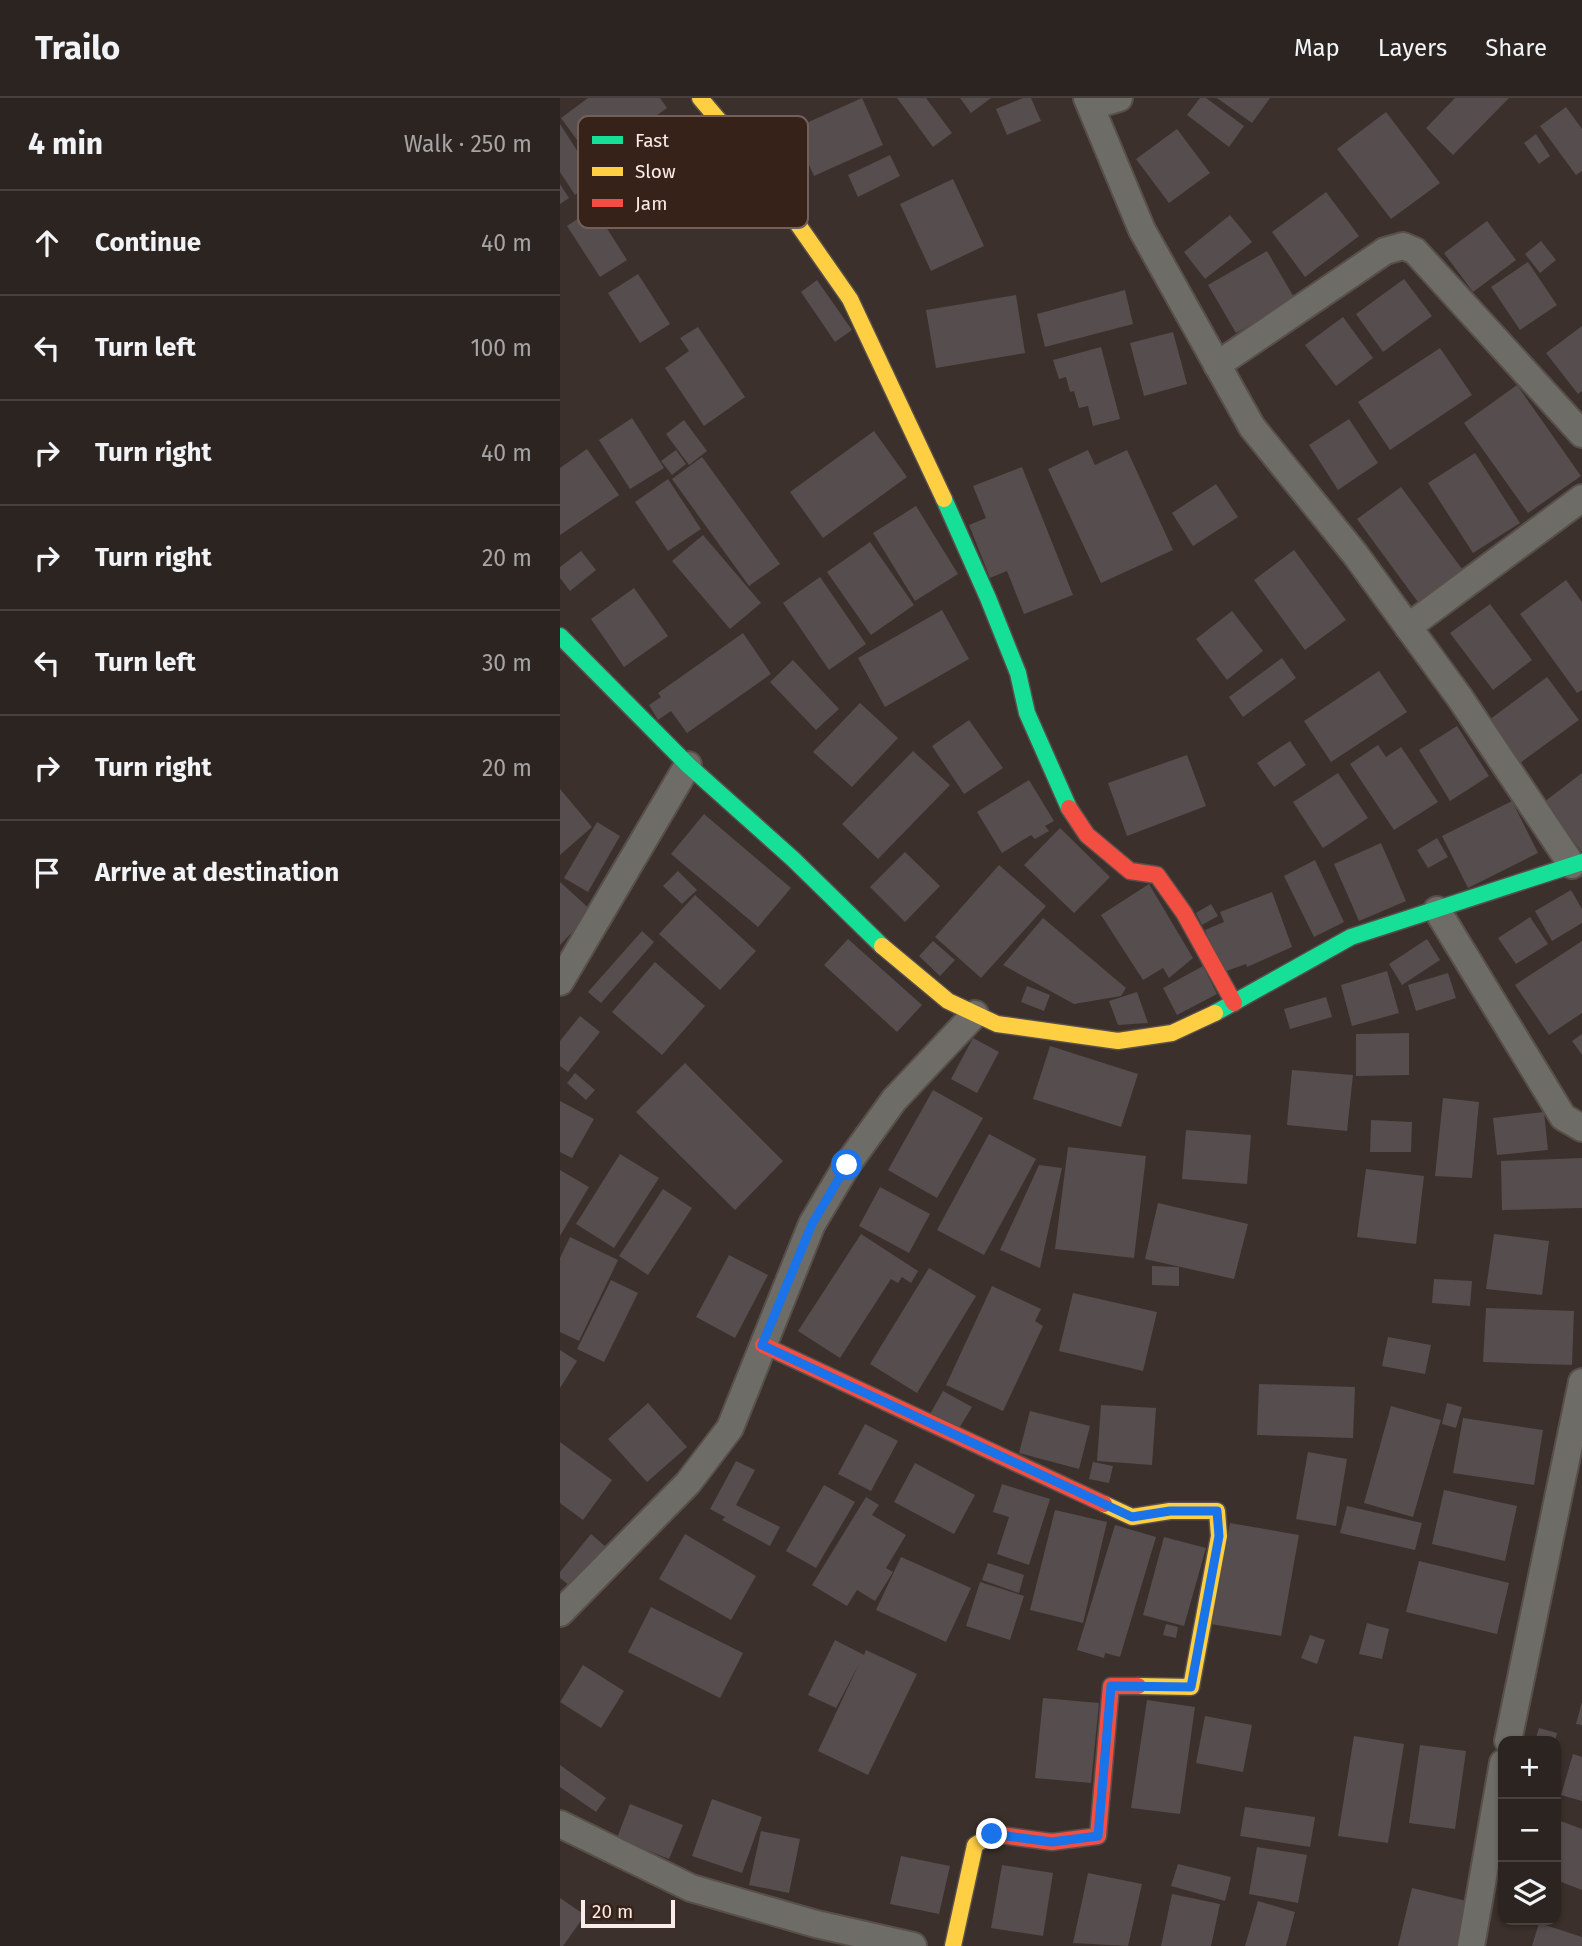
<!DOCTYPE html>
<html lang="en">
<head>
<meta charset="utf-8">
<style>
  :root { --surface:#2c2420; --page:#342c29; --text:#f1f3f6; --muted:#a6a4a5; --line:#48413e }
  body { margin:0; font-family:"Fira Sans",sans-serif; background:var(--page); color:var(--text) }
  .controls { position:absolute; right:21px; bottom:21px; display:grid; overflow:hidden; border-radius:14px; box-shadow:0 2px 5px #0004 }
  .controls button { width:63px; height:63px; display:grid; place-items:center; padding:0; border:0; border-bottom:2px solid var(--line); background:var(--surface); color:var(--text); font:35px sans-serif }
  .scale { position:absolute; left:21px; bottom:18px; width:94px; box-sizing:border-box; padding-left:7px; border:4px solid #fbece7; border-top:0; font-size:19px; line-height:24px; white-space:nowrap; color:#fbece7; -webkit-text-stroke:5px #37221a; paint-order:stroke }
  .stop { position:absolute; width:21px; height:21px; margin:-16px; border:5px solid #1a73e8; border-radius:50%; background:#fff }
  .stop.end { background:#1a73e8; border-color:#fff; box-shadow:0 2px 7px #0008 }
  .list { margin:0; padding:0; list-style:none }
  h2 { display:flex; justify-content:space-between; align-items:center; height:91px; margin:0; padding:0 28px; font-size:30px }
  h2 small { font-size:23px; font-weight:400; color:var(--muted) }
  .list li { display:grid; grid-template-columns:46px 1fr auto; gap:21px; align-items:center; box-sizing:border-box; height:105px; padding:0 28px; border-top:2px solid var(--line) }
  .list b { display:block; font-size:26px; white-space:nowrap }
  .list em { font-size:23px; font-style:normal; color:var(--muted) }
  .icon { flex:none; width:38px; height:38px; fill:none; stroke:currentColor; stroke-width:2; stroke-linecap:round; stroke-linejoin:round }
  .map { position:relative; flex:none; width:1022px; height:1848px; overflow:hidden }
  header { display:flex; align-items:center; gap:42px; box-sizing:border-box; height:98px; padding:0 35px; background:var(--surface); border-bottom:2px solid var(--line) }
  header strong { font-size:33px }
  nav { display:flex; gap:38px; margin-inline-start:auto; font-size:24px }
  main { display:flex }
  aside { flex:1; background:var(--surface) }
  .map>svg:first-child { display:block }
  .building { fill:#564d4e }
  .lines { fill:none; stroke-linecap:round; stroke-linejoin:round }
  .street-casing { stroke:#584f4b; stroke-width:30 }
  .fast-casing { stroke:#584f4b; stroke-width:19 }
  .slow-casing { stroke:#584f4b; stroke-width:19 }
  .jam-casing { stroke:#584f4b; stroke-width:19 }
  .street { stroke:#6d6c67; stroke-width:26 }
  .fast { stroke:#16e098; stroke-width:16 }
  .slow { stroke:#ffcf43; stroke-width:16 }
  .jam { stroke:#f24e42; stroke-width:16 }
  .route { stroke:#1a73e8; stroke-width:9 }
  .key { fill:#37221a; stroke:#725f58; stroke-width:2 }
  .key-label { font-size:19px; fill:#fbece7 }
</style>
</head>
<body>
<header>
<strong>Trailo</strong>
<nav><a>Map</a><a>Layers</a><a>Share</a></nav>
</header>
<main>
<aside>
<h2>4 min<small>Walk · 250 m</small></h2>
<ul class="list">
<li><svg class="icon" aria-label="ahead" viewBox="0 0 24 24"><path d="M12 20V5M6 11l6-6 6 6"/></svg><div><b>Continue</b></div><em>40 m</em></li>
<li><svg class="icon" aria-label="left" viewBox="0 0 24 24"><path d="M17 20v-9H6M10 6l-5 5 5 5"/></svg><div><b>Turn left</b></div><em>100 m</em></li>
<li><svg class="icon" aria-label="right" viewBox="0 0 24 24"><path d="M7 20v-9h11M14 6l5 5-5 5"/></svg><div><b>Turn right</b></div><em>40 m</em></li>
<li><svg class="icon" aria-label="right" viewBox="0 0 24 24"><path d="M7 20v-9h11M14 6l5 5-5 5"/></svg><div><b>Turn right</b></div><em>20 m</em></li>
<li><svg class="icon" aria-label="left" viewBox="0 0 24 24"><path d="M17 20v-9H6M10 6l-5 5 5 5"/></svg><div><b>Turn left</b></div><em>30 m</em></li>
<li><svg class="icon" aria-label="right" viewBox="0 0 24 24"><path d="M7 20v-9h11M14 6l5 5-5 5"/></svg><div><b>Turn right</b></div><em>20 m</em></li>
<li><svg class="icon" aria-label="arrive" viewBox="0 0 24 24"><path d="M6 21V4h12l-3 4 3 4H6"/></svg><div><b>Arrive at destination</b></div></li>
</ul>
</aside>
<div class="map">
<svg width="1022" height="1848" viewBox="0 0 1022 1848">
  <rect width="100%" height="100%" fill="#3b302b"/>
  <!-- building -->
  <g class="building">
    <path d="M28 0H100L107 10 33 64 1 20Z"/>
    <path d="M302 0 323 47 254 78 233 31Z"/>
    <path d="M337 0H366L392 35 373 49Z"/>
    <path d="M400 0H431L411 15Z"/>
    <path d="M463 0H471L481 23 447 37 436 11Z"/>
    <path d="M640 0H646L684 28 669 49 627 17Z"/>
    <path d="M657 0H710L692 25Z"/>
    <path d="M895 0H949L893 57 866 30Z"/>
    <path d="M1006 9 1022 31V73L1016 77 980 28Z"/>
    <path d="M826 14 880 85 831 121 777 51Z"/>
    <path d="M0 26 36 82 15 97 0 74Z"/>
    <path d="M617 31 650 75 609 105 576 61Z"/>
    <path d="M976 36 990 58 979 66 964 45Z"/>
    <path d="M330 57 340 78 298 99 288 77Z"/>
    <path d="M393 81 424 148 371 173 340 106Z"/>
    <path d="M0 86 9 100 0 106Z"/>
    <path d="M766 94 799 138 745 179 712 134Z"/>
    <path d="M34 110 67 162 40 179 7 128Z"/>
    <path d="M670 117 692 144 645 181 624 154Z"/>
    <path d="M927 123 956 162 913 194 884 155Z"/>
    <path d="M981 143 996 162 980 175 965 156Z"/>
    <path d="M707 153 735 201 676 235 648 187Z"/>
    <path d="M968 164 997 207 960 232 931 189Z"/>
    <path d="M78 176 110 226 80 245 48 195Z"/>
    <path d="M844 181 872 218 823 254 796 216Z"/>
    <path d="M257 182 292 232 275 244 241 194Z"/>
    <path d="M565 192 573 226 485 249 477 216Z"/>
    <path d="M456 197 465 255 376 270 366 212Z"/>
    <path d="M783 219 813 260 776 288 745 247Z"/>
    <path d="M1022 228V293L1018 296 986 255Z"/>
    <path d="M138 229 185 299 144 328 105 270 129 253 120 240Z"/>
    <path d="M613 234 627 286 584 298 570 245Z"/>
    <path d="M541 249 560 321 533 328 528 308 519 310 514 293 510 294 506 279 499 281 493 262Z"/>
    <path d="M880 250 912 297 830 352 798 304Z"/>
    <path d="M957 287 1021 378 968 415 904 325Z"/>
    <path d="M72 320 104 370 70 391 39 342Z"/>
    <path d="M789 321 818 365 778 392 749 347Z"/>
    <path d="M124 322 147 353 129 367 106 336Z"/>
    <path d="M314 333 347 379 263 440 230 394Z"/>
    <path d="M27 351 59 397 0 437V370Z"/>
    <path d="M116 352 126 366 112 377 101 363Z"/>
    <path d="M528 352 535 367 567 352 613 452 541 485 488 371Z"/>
    <path d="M915 355 960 425 913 455 868 385Z"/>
    <path d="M142 359 220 466 189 488 112 381Z"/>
    <path d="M462 369 513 497 464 516 447 473 430 480 409 427 426 420 413 388Z"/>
    <path d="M108 381 141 431 108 453 75 404Z"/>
    <path d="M656 386 678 419 633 448 612 415Z"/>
    <path d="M841 389 908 479 863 511 797 421Z"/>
    <path d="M356 408 398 476 355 503 313 435Z"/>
    <path d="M143 437 201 505 170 531 112 463Z"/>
    <path d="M310 444 354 507 311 537 267 474Z"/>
    <path d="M734 452 786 522 745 552 694 482Z"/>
    <path d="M21 453 36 472 10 493 0 480V469Z"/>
    <path d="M260 479 306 546 269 572 223 505Z"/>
    <path d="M1006 482 1022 504V592L1017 595 960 516Z"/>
    <path d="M74 490 108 538 64 569 31 521Z"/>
    <path d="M930 506 972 562 933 592 890 535Z"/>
    <path d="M382 512 409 561 325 609 298 560Z"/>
    <path d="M672 513 703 553 667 582 636 541Z"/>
    <path d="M183 535 211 576 127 635 111 613 98 622 89 607 101 599 98 595Z"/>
    <path d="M722 560 736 580 683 619 669 599Z"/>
    <path d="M233 562 279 611 256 632 210 584Z"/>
    <path d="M819 573 847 614 771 664 744 623Z"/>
    <path d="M987 579 1019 622 960 665 929 622Z"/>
    <path d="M300 605 338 640 292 689 253 654Z"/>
    <path d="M409 622 443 670 404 696 372 648Z"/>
    <path d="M897 628 929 678 890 703 859 652Z"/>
    <path d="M730 643 746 667 714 689 697 665Z"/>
    <path d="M818 647 826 659 841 649 878 704 834 732 790 666Z"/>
    <path d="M353 653 390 687 318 761 282 726Z"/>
    <path d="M627 657 646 708 567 738 548 685Z"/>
    <path d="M778 675 808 720 763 750 733 704Z"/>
    <path d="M1022 675V754L984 704Z"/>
    <path d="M469 682 494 723 485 728 489 733 475 741 471 737 442 755 417 714Z"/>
    <path d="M0 691 32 729 0 757Z"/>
    <path d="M952 703 978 755 908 790 882 738Z"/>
    <path d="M144 716 231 790 198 829 111 756Z"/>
    <path d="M37 724 60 738 28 794 4 780Z"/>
    <path d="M500 730 550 779 514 815 464 767Z"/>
    <path d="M877 740 888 759 868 770 857 752Z"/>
    <path d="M821 745 846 803 799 823 774 766Z"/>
    <path d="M345 754 380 788 345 824 310 789Z"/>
    <path d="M755 762 784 824 754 839 724 778Z"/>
    <path d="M439 767 486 808 421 880 375 839Z"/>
    <path d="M118 773 137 792 122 806 103 788Z"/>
    <path d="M0 784 32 813 0 847Z"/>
    <path d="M589 786 633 860 609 880 603 870 583 882 541 817Z"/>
    <path d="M1011 792 1022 811V825L992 843 975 813Z"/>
    <path d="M712 794 732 849 687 869 686 866 661 875 645 832 664 824 660 814Z"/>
    <path d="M135 797 196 853 160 892 99 836Z"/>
    <path d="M651 806 658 818 642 827 636 815Z"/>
    <path d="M970 819 988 846 956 866 938 840Z"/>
    <path d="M483 820 566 890 561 898 514 906 443 867Z"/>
    <path d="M82 833 94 844 41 905 28 894Z"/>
    <path d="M288 841 362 907 337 934 264 867Z"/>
    <path d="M867 841 880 862 842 887 829 866Z"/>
    <path d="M373 843 395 862 380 878 359 858Z"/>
    <path d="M1022 843V915L989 937 955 887Z"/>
    <path d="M95 864 145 908 102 957 52 914Z"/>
    <path d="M643 868 657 896 617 917 603 890Z"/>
    <path d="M827 873 839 915 792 928 781 887Z"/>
    <path d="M888 875 896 900 856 913 848 887Z"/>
    <path d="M467 888 490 897 484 913 461 904Z"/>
    <path d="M577 894 588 925 558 927 549 903Z"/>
    <path d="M766 899 772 919 730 931 724 911Z"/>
    <path d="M20 918 40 934 8 974 0 968V943Z"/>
    <path d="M849 935V977L796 978V936Z"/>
    <path d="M1022 936V957L1012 943Z"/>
    <path d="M413 940 439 954 417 995 391 981Z"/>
    <path d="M490 948 578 976 561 1029 473 1001Z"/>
    <path d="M125 965 223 1063 175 1112 76 1014Z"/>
    <path d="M732 972 793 977 787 1033 727 1027Z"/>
    <path d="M15 975 35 992 26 1002 7 985Z"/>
    <path d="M373 992 423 1020 377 1100 328 1072Z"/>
    <path d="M883 1000 919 1004 912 1080 875 1078Z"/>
    <path d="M0 1003 34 1021 12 1060 0 1054Z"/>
    <path d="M984 1014 988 1052 937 1057 933 1020Z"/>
    <path d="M811 1022 852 1024 851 1054H810Z"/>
    <path d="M626 1032 691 1037 687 1086 622 1081Z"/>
    <path d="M429 1036 476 1061 424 1157 377 1132Z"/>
    <path d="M508 1049 586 1058 574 1160 495 1151Z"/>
    <path d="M60 1056 99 1080 54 1150 16 1126Z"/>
    <path d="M1022 1060V1110L942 1112 941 1063Z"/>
    <path d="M479 1067 502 1070 480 1170 440 1152Z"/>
    <path d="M806 1071 864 1078 856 1146 797 1139Z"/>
    <path d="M0 1072 29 1089 0 1138Z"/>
    <path d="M320 1089 370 1116 349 1155 299 1128Z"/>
    <path d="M103 1091 132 1110 88 1177 59 1158Z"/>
    <path d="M598 1105 688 1126 674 1181 585 1161Z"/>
    <path d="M301 1136 358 1173 351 1185 342 1179 338 1185 331 1181 280 1260 238 1233Z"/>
    <path d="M934 1136 989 1143 982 1197 926 1191Z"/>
    <path d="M10 1139 58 1162 19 1243 0 1234V1160Z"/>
    <path d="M169 1157 208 1177 175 1240 136 1219Z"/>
    <path d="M592 1168 619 1169V1188L592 1187Z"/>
    <path d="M369 1170 416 1198 357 1295 310 1266Z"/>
    <path d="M874 1181 912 1183 910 1208 872 1205Z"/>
    <path d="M51 1182 78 1195 44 1264 17 1251Z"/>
    <path d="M432 1188 481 1211 475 1223 483 1228 443 1313 386 1287Z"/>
    <path d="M513 1195 597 1214 583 1273 499 1253Z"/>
    <path d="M926 1210 1014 1213 1012 1267 923 1264Z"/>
    <path d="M828 1239 871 1247 865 1276 822 1268Z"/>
    <path d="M0 1252 17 1263 0 1290Z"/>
    <path d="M699 1286 795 1289 793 1340 697 1337Z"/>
    <path d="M383 1293 412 1309 398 1332 370 1316Z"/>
    <path d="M88 1305 127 1349 87 1384 48 1341Z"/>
    <path d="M887 1305 902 1309 896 1330 882 1326Z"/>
    <path d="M541 1307 596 1310 592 1367 537 1363Z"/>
    <path d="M831 1308 881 1322 853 1419 804 1405Z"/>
    <path d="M470 1313 530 1328 519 1371 459 1355Z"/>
    <path d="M903 1320 983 1332 974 1387 893 1375Z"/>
    <path d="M305 1326 338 1343 311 1393 278 1376Z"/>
    <path d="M0 1344 52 1382 23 1422 0 1405Z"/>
    <path d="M748 1354 787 1361 776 1428 736 1421Z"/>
    <path d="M176 1363 195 1372 176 1407 220 1429 210 1448 162 1422 165 1419 150 1411Z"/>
    <path d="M533 1364 553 1368 549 1385 529 1381Z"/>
    <path d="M355 1365 415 1397 394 1436 334 1404Z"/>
    <path d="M442 1386 490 1401 469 1467 437 1456 449 1419 433 1414Z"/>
    <path d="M264 1387 295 1404 256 1470 226 1453Z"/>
    <path d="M884 1392 957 1408 945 1463 872 1446Z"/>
    <path d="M306 1399 319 1407 312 1417 346 1437 326 1470 333 1474 315 1503 297 1492 287 1508 252 1487Z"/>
    <path d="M787 1408 862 1425 855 1452 780 1435Z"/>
    <path d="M495 1412 547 1424 523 1525 470 1512Z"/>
    <path d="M670 1425 739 1437 721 1538 651 1526Z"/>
    <path d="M555 1427 596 1439 560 1559 545 1555 544 1560 517 1552Z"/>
    <path d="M31 1436 47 1450 14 1491 0 1480V1474Z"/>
    <path d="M125 1436 196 1478 171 1522 99 1481Z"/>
    <path d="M604 1439 646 1450 624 1528 583 1517Z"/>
    <path d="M341 1459 411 1490 386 1544 316 1512Z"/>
    <path d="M859 1463 949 1485 937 1536 846 1514Z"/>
    <path d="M428 1465 464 1477 459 1495 422 1482Z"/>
    <path d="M420 1484 464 1498 450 1542 406 1528Z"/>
    <path d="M91 1509 183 1555 160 1600 68 1554Z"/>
    <path d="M807 1525 829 1531 822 1561 799 1556Z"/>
    <path d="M606 1526 618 1529 616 1540 603 1537Z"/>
    <path d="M750 1537 765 1542 757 1566 741 1560Z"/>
    <path d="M275 1542 304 1557 306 1552 357 1576 308 1677 258 1653 299 1566 276 1610 248 1597Z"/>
    <path d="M23 1567 64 1593 41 1630 0 1604Z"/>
    <path d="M483 1600 539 1605 531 1685 475 1680Z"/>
    <path d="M587 1602 635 1609 620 1716 571 1710Z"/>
    <path d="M1022 1604V1627L1016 1626Z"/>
    <path d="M645 1618 692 1627 683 1674 636 1665Z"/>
    <path d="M979 1630 997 1635 995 1643H975Z"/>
    <path d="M794 1638 844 1646 828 1745 778 1738Z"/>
    <path d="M860 1647 906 1653 895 1731 849 1725Z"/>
    <path d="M1013 1656 1022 1659V1703L1001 1697Z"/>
    <path d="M0 1667 46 1700 36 1714 0 1689Z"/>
    <path d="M152 1701 202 1719 182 1775 132 1758Z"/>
    <path d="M70 1706 123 1727 109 1761 57 1740Z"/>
    <path d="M685 1709 755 1719 750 1749 680 1738Z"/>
    <path d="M998 1722 1022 1731V1792L996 1782Z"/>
    <path d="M201 1733 240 1741 229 1795 189 1787Z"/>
    <path d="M697 1749 747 1757 738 1805 689 1796Z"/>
    <path d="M341 1758 390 1768 379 1816 330 1806Z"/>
    <path d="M618 1766 671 1779 665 1803 611 1788Z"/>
    <path d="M442 1767 493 1775 483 1838 431 1830Z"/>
    <path d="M528 1775 582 1786 568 1848 513 1845Z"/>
    <path d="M852 1790 907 1803 904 1848H838Z"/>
    <path d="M612 1796 660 1806 651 1848H601Z"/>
    <path d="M0 1800 25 1817 3 1848H0Z"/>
    <path d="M698 1803 735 1814 726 1848H685Z"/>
    <path d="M979 1825 1022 1839V1848H972Z"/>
  </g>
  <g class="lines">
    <!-- street casing -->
    <g class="street-casing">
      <g id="street">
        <path d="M527 0 582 132 692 329 795 456 900 600 1012 767"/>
        <path d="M532 8 559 0"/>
        <path d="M657 267 825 153 843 148 855 153 1022 336"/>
        <path d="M848 529 1022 400"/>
        <path d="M877 812 1003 1019 1022 1030"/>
        <path d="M0 884 128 667"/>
        <path d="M0 1515 128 1385 170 1330 252 1126 287 1067 334 1002 415 916"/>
        <path d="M948 1643 1022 1284"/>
        <path d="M0 1726 131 1790 256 1826 353 1848"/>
        <path d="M911 1848 943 1665"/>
      </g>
    </g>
    <!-- fast casing -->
    <g class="fast-casing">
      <g id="fast">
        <path d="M384 401 428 500 458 575 467 615 509 710"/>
        <path d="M0 538 128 667 233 761 322 848"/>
        <path d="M655 915 791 839 1022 764"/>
      </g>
    </g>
    <!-- slow casing -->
    <g class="slow-casing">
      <g id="slow">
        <path d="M140 0 195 65 290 201 384 401"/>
        <path d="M322 848 388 903 437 926 558 943 612 935 655 915"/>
        <path d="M544 1406 572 1419 610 1413H657L659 1438 631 1589 578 1588"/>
        <path d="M393 1848 415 1747 433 1736"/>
      </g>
    </g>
    <!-- jam casing -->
    <g class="jam-casing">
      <g id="jam">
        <path d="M509 710 527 737 570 773 597 777 624 815 674 905"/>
        <path d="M203 1247 544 1406"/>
        <path d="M433 1736 492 1744 538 1738 551 1588H578"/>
      </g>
    </g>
    <!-- street -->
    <use href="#street" class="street"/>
    <!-- fast -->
    <use href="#fast" class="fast"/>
    <!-- slow -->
    <use href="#slow" class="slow"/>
    <!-- jam -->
    <use href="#jam" class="jam"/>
  </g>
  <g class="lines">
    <!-- route -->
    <path class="route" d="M287 1067 252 1126 202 1247 572 1419 610 1413H657L659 1438 631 1589 551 1588 538 1738 492 1744 432 1736"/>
  </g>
  <!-- legend -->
  <rect x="18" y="18" width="230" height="112" rx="10" class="key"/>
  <rect x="32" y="38" width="31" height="8" fill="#16e098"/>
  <rect x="32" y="69" width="31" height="9" fill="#ffcf43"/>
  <rect x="32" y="101" width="31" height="8" fill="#f24e42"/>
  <g class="key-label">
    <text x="75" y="49">Fast</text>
    <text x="75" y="80">Slow</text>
    <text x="75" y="112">Jam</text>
  </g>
</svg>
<div class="controls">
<button>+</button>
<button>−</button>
<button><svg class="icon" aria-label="layers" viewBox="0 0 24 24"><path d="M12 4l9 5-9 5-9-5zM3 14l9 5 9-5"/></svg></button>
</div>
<div class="scale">20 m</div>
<div class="stop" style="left:287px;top:1067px"></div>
<div class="stop end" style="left:432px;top:1736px"></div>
</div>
</main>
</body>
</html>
